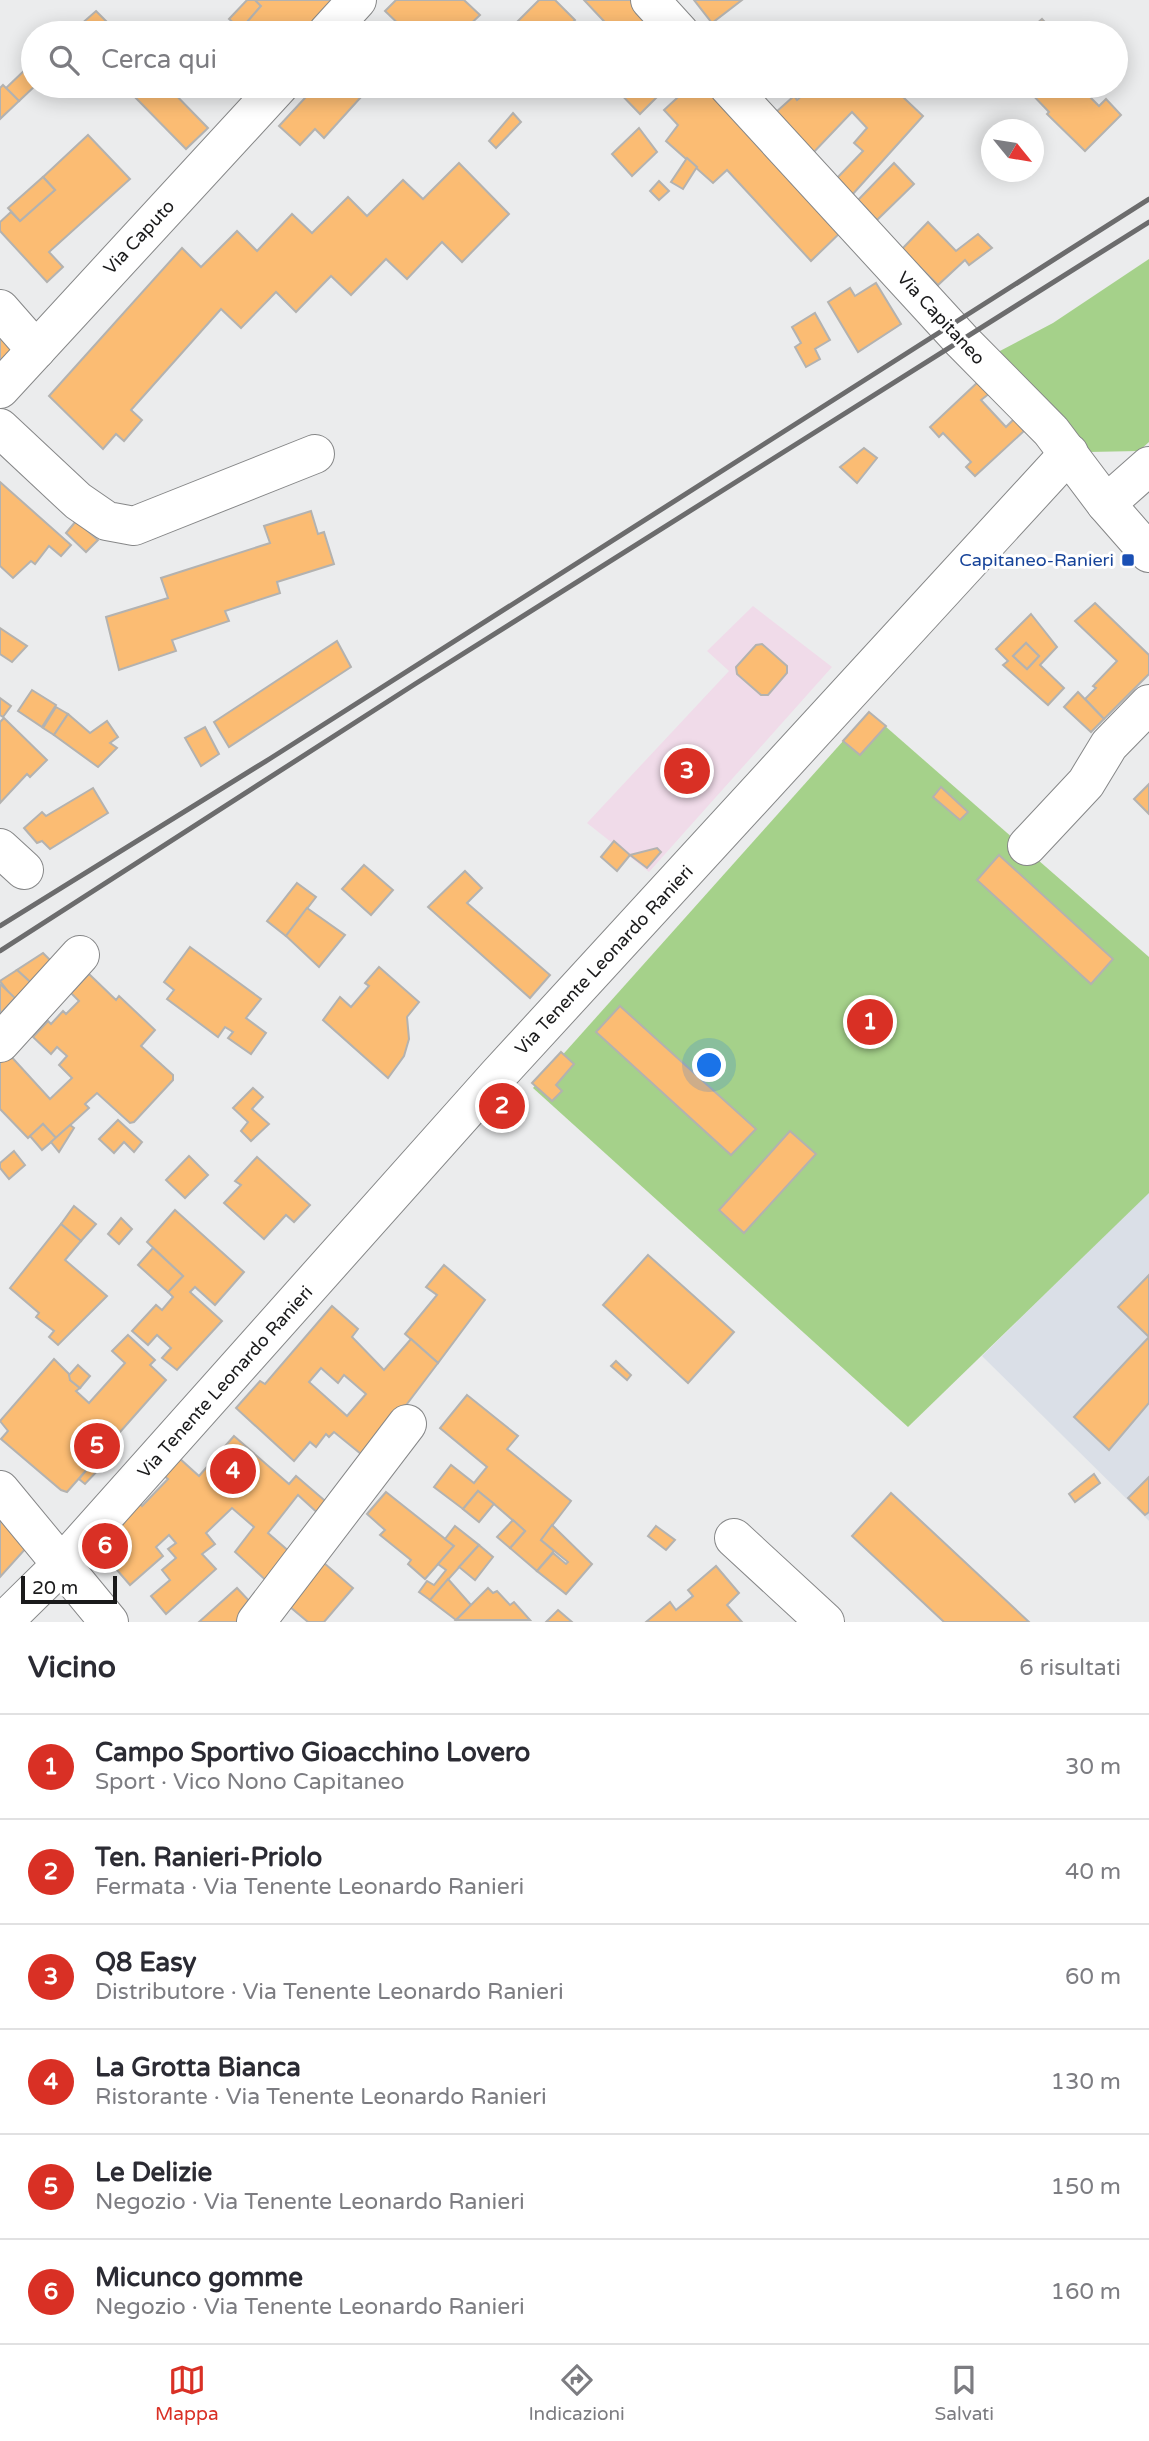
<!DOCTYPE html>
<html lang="it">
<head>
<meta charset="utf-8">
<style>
  :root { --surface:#fff; --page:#f7f7f7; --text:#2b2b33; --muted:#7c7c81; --line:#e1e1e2; --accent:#d93025 }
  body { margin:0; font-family:"Varela Round",sans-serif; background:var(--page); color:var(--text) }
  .compass { position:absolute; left:981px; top:119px; width:63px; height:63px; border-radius:50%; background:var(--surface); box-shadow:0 4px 18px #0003; rotate:120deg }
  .scale { position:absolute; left:21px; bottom:18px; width:96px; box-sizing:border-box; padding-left:7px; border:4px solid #1a1a1b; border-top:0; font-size:19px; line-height:24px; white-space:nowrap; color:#1a1a1b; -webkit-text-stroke:5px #fff; paint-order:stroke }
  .you { position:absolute; left:710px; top:1066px; width:24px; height:24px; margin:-18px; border:5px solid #fff; border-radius:50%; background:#1a73e8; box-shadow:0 0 0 10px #1a73e833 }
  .badge { display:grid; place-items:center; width:46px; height:46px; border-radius:50%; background:var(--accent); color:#fff; font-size:23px; font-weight:700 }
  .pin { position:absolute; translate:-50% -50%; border:4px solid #fff; box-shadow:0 2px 7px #0006 }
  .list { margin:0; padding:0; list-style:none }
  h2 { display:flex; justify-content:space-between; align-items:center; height:91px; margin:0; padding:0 28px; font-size:30px }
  h2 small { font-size:23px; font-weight:400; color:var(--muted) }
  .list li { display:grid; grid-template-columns:46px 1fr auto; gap:21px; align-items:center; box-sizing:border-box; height:105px; padding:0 28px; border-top:2px solid var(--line) }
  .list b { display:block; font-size:26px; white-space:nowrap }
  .list p { margin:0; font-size:23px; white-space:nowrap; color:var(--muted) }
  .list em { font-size:23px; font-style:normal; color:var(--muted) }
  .icon { flex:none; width:38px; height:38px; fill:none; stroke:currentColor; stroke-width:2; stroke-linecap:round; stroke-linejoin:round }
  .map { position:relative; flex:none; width:1149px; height:1622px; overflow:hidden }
  .search { position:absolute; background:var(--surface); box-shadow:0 4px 18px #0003; left:21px; right:21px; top:21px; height:77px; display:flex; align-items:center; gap:18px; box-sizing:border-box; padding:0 24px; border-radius:38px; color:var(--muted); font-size:26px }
  .sheet { height:721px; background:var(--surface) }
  nav { display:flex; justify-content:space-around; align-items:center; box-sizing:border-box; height:98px; border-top:2px solid var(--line); background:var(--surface); font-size:19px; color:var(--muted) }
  nav a { display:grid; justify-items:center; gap:4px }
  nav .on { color:var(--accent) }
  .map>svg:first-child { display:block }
  .commercial { fill:#f0dbe9 }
  .built { fill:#dadfe7 }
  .green { fill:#a5d18a }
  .building { fill:#fbbc73; stroke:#b3b2b0; stroke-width:2; fill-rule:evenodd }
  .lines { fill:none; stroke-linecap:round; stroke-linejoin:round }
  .minor-casing { stroke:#868788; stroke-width:40 }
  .minor { stroke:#fff; stroke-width:38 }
  .rail { stroke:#6c6c6d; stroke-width:5 }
  .transit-dot { fill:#1a4fb4; stroke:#fff; stroke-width:2.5 }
  .labels { text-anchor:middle; stroke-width:6; stroke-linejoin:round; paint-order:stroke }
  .street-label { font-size:18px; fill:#1a1a1b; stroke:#fff }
  .transit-label { font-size:18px; fill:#164399; stroke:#fff; text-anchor:end }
</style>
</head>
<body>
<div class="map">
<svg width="1149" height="1622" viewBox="0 0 1149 1622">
  <rect width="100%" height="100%" fill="#ebeced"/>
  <!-- commercial -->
  <path class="commercial" d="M753 606 832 667 649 872 587 823 729 671 707 651Z"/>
  <!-- built -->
  <path class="built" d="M1149 1192V1521L982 1356Z"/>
  <!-- green -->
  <g class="green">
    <path d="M1149 259V442L1139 451 1088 452 998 352 1053 323Z"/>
    <path d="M869 712 1149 957V1193L908 1427 533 1088Z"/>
  </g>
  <!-- building -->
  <g class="building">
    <path d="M247 0H255L261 6 241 29 229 19Z"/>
    <path d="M255 0H337L307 33H245L241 29 261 6Z"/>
    <path d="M396 0H464L480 15 461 33H408L385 11Z"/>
    <path d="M539 0H555L575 20 562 33H506Z"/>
    <path d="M584 0H631L662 33H615Z"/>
    <path d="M694 0H742L712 23Z"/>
    <path d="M96 11 116 31 114 33H71Z"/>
    <path d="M1042 19 1053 31 1051 33H1026Z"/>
    <path d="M28 67 33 72 35 86 19 101 6 88Z"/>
    <path d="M3 85 19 101 0 119V88Z"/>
    <path d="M124 86H167L208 128 186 149Z"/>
    <path d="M316 86H371L324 138 315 129 300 145 279 126Z"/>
    <path d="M613 86H668L640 114Z"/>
    <path d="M690 86H711L844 229 811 261 727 170 713 183 666 141 678 125 664 110Z"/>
    <path d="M813 86H896L907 95 904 98 923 116 852 195 836 179 863 151 854 143 867 128 852 112 812 154 776 112 794 96 797 100Z"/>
    <path d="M1030 86H1079L1099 106 1106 99 1121 115 1085 151 1047 114 1049 112 1027 89Z"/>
    <path d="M513 113 521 122 496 148 489 141Z"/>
    <path d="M639 128 657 152 632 176 612 154Z"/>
    <path d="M88 135 130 179 49 252 63 267 47 282 0 231V222L11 212 20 221 55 190 43 177Z"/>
    <path d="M687 158 697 167 683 189 671 182Z"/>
    <path d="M459 163 509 214 462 262 442 242 407 279 386 259 351 295 331 276 296 312 276 292 241 328 221 309 131 410 142 420 124 441 116 434 103 449 49 396 182 248 201 267 237 231 257 251 292 214 312 233 348 197 367 216 403 180 423 199Z"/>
    <path d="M894 163 914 184 877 220 858 200Z"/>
    <path d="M43 177 55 190 20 221 8 208Z"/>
    <path d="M659 181 669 191 659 200 650 191Z"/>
    <path d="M928 222 956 251 978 234 992 248 969 265 965 260 938 285 902 249Z"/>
    <path d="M876 283 901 324 858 352 828 302 850 288 855 296Z"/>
    <path d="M815 313 830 340 815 349 820 359 806 367 795 347 801 343 792 327Z"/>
    <path d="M0 325 20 347 0 368Z"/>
    <path d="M979 381 990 393 981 400 1006 427 1014 419 1024 431 975 476 966 467 971 462 943 433 939 437 930 427Z"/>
    <path d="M864 448 877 458 857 483 840 467Z"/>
    <path d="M0 482 71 545 61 556 49 546 35 564 31 561 13 578 0 566Z"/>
    <path d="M311 511 318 534 324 532 334 564 277 582 280 593 225 611 229 621 172 640 176 651 119 670 106 617 168 598 161 578 270 543 264 526Z"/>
    <path d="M76 521 98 540 86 552 66 533Z"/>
    <path d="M1095 603 1149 655V674L1104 719 1085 699 1096 688 1093 686 1117 661 1075 621Z"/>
    <path d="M1031 614 1057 647 1040 665 1064 688 1048 705 1003 665 1008 661 996 649ZM1026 643 1039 656 1027 669 1013 656Z"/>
    <path d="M0 628 27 646 12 662 0 654Z"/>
    <path d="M337 641 351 667 229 747 214 722Z"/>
    <path d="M1026 643 1039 656 1027 669 1013 656Z"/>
    <path d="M762 644 787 666V673L768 695H761L737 674 736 667 756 645Z"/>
    <path d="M32 690 56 705 42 727 18 711Z"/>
    <path d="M1078 692 1104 719 1091 732 1064 707Z"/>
    <path d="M0 698 11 706 3 717 0 715Z"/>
    <path d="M56 707 68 714 54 735 43 728Z"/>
    <path d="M869 712 886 726 860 755 843 741Z"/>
    <path d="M68 714 90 733 107 721 118 737 110 743 117 748 98 767 54 735Z"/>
    <path d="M4 718 47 760 30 777 27 774 0 803V722Z"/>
    <path d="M205 727 219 754 201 766 185 738Z"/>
    <path d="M1149 784V814L1134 799Z"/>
    <path d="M941 787 968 812 960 820 933 797Z"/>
    <path d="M93 788 108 813 50 849 42 841 37 843 24 828 42 812 46 816Z"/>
    <path d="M614 841 630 855 617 871 601 857Z"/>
    <path d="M657 848 661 852 647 868 630 855Z"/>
    <path d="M999 855 1113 959 1091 984 977 880Z"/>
    <path d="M364 865 393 890 371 915 342 889Z"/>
    <path d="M465 871 482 888 467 903 550 975 530 998 428 907Z"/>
    <path d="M297 883 316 897 286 936 267 921Z"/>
    <path d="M307 908 345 935 319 967 286 936Z"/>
    <path d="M190 947 261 999 246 1018 266 1033 251 1054 228 1038 233 1032 225 1027 218 1037 167 999 174 990 164 982Z"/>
    <path d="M43 953 59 969 39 990 17 970Z"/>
    <path d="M379 967 419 1002 407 1017 409 1039 404 1056 388 1078 323 1020 340 997 351 1007 369 986 365 983Z"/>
    <path d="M17 970 39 990 14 999 0 981Z"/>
    <path d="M89 974 116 1000 119 996 155 1030 141 1046 173 1075V1080L134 1122 130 1123 97 1093 85 1104 89 1108 56 1138 43 1124 28 1138 0 1109V1062L8 1053 50 1099 72 1078 59 1065 67 1056 57 1047 51 1054 33 1037 48 1021 51 1024 63 1011 66 1014 79 1001 71 993Z"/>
    <path d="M0 984 15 998 0 1014Z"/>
    <path d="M620 1006 756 1129 731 1155 596 1032Z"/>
    <path d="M561 1052 574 1064 556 1085 562 1091 552 1101 532 1083Z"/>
    <path d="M253 1088 263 1097 252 1109 269 1124 251 1141 241 1131 248 1122 233 1108Z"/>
    <path d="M118 1120 142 1142 134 1152 124 1142 114 1153 99 1139Z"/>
    <path d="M43 1124 56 1138 42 1150 30 1136Z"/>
    <path d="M70 1125 74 1128 59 1152 51 1142Z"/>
    <path d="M790 1131 816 1154 744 1233 719 1210Z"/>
    <path d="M14 1151 25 1165 9 1179 0 1168V1163Z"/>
    <path d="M189 1156 208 1175 185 1198 166 1180Z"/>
    <path d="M257 1157 310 1205 294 1222 286 1215 264 1239 224 1203 241 1185 235 1181Z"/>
    <path d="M74 1206 96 1224 81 1241 61 1224Z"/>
    <path d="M175 1210 244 1272 215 1305 195 1287 190 1292 222 1321 177 1370 162 1358 171 1348 157 1335 148 1345 132 1331 156 1305 162 1310 173 1297 168 1292 183 1276 147 1242Z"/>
    <path d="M121 1218 132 1229 119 1244 108 1234Z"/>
    <path d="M61 1224 81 1241 65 1260 107 1296 58 1345 49 1337 54 1331 36 1317 39 1313 10 1288Z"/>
    <path d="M153 1248 183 1276 168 1292 138 1265Z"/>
    <path d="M648 1255 734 1332 688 1383 603 1305Z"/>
    <path d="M444 1265 485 1300 438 1363 405 1334 437 1295 426 1287Z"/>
    <path d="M1149 1275V1403L1109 1450 1074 1417 1149 1337 1118 1307Z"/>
    <path d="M332 1306 358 1329 352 1337 384 1370 411 1339 438 1363 366 1458 334 1432 329 1437 326 1434 316 1447 310 1442 294 1461 236 1408 260 1381 265 1384ZM321 1368 338 1383 344 1375 366 1394 347 1416 309 1382Z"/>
    <path d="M128 1335 155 1360 150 1365 166 1380 67 1492 61 1490 1 1439 8 1431 0 1421 54 1359 72 1377 70 1380 80 1388 76 1391 89 1403 125 1363 112 1351Z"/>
    <path d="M616 1361 631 1375 627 1380 611 1366Z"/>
    <path d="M78 1365 90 1376 80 1388 70 1380 69 1375Z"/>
    <path d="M467 1395 518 1436 507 1449 571 1501 541 1540 554 1551 537 1571 510 1548 525 1531 494 1504 478 1491 463 1509 434 1487 451 1465 474 1483 487 1467 440 1428Z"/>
    <path d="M234 1436 289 1484 296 1476 330 1505 321 1516 298 1495 268 1533 292 1554 270 1584 235 1552 254 1527 232 1508 206 1533 215 1544 202 1554 216 1569 166 1614 151 1596 170 1580 162 1570 176 1558 168 1549 176 1543 169 1535 156 1547 163 1556 130 1585 97 1547 138 1502 142 1506 168 1479 163 1475 179 1458 199 1476Z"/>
    <path d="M94 1461 101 1467 85 1484 79 1479Z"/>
    <path d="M1094 1474 1100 1483 1075 1502 1069 1494Z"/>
    <path d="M1149 1477V1512L1145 1515 1128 1498Z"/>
    <path d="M478 1491 494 1504 479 1522 463 1509Z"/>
    <path d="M386 1492 454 1546 425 1579 408 1564 411 1560 380 1535 385 1530 367 1514Z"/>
    <path d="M891 1493 1029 1622H944L852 1536Z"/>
    <path d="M0 1515 27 1547 0 1577Z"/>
    <path d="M513 1520 525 1531 510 1548 497 1537Z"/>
    <path d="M552 1525 592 1564 566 1594 537 1571 553 1553 566 1564 568 1562 541 1540Z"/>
    <path d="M455 1526 479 1545 430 1600 419 1592 427 1581 434 1585 446 1570 438 1564 454 1546 445 1539Z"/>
    <path d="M656 1526 675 1540 666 1550 648 1536Z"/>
    <path d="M479 1545 493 1557 475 1580 459 1567Z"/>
    <path d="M324 1563 353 1588 324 1622H308L289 1606Z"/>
    <path d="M716 1566 739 1593 727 1605 742 1622H646L670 1602 676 1610 693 1596 688 1590Z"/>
    <path d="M448 1579 471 1605 456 1620 430 1600Z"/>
    <path d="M237 1588 253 1605 240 1622H199Z"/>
    <path d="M488 1588 493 1593 497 1591 510 1605 514 1602 530 1620H456Z"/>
    <path d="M558 1610 572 1622H546Z"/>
  </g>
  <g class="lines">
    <!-- minor casing -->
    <g class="minor-casing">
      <g id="minor">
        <path d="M650 0 680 33"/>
        <path d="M327 33 357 0"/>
        <path d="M728 86 962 341 1051 431 1106 504 1149 553"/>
        <path d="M0 309 36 350"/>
        <path d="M0 389 279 86"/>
        <path d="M0 428 78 501 107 521 134 526 315 454"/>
        <path d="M1106 504 1149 466"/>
        <path d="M1027 846 1086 783 1109 745 1149 704"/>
        <path d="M0 848 24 870"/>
        <path d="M0 1043 80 955"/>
        <path d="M0 1490 109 1622"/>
        <path d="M734 1538 825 1622"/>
        <path d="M3 1622 60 1566 497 1076 1069 453"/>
        <path d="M256 1622 407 1424"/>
      </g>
    </g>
    <!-- minor -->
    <use href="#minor" class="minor"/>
    <!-- rail -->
    <g class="rail">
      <path d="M0 926 271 758 1149 199"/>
      <path d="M0 951 415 684 1149 222"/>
    </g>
  </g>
  <!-- markers -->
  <rect class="transit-dot" x="1121" y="553" width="14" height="14" rx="3.5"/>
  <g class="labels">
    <!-- street labels -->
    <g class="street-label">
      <text transform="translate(139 237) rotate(-47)" y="6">Via Caputo</text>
      <text transform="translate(941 318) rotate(47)" y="6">Via Capitaneo</text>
      <text transform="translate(604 960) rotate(-47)" y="6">Via Tenente Leonardo Ranieri</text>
      <text transform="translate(225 1382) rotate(-48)" y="6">Via Tenente Leonardo Ranieri</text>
    </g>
    <!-- transit labels -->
    <g class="transit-label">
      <text x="1114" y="566">Capitaneo-Ranieri</text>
    </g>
  </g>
</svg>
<svg class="compass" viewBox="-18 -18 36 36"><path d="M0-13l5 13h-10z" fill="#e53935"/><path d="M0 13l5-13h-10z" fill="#7c7c81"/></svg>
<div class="scale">20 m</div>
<div class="you"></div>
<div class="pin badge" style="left:870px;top:1022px">1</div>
<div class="pin badge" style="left:502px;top:1106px">2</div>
<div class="pin badge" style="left:687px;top:771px">3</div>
<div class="pin badge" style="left:233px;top:1471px">4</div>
<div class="pin badge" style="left:97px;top:1446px">5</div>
<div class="pin badge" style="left:105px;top:1546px">6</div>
<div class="search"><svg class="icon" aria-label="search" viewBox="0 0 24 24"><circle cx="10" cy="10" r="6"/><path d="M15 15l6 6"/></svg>Cerca qui</div>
</div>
<section class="sheet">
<h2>Vicino<small>6 risultati</small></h2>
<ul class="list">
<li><span class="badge">1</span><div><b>Campo Sportivo Gioacchino Lovero</b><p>Sport · Vico Nono Capitaneo</p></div><em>30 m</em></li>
<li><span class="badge">2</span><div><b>Ten. Ranieri-Priolo</b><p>Fermata · Via Tenente Leonardo Ranieri</p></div><em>40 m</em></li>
<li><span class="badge">3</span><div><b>Q8 Easy</b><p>Distributore · Via Tenente Leonardo Ranieri</p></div><em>60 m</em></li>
<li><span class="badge">4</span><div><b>La Grotta Bianca</b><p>Ristorante · Via Tenente Leonardo Ranieri</p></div><em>130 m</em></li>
<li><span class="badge">5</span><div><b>Le Delizie</b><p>Negozio · Via Tenente Leonardo Ranieri</p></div><em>150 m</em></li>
<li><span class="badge">6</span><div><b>Micunco gomme</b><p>Negozio · Via Tenente Leonardo Ranieri</p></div><em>160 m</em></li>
</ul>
</section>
<nav>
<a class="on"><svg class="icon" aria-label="map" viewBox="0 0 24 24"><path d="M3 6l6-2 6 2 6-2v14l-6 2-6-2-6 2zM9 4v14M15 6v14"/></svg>Mappa</a>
<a><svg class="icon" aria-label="directions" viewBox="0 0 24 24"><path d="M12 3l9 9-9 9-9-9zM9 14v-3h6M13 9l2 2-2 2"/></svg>Indicazioni</a>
<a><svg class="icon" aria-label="saved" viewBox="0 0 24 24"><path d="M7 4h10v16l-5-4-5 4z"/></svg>Salvati</a>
</nav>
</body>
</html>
